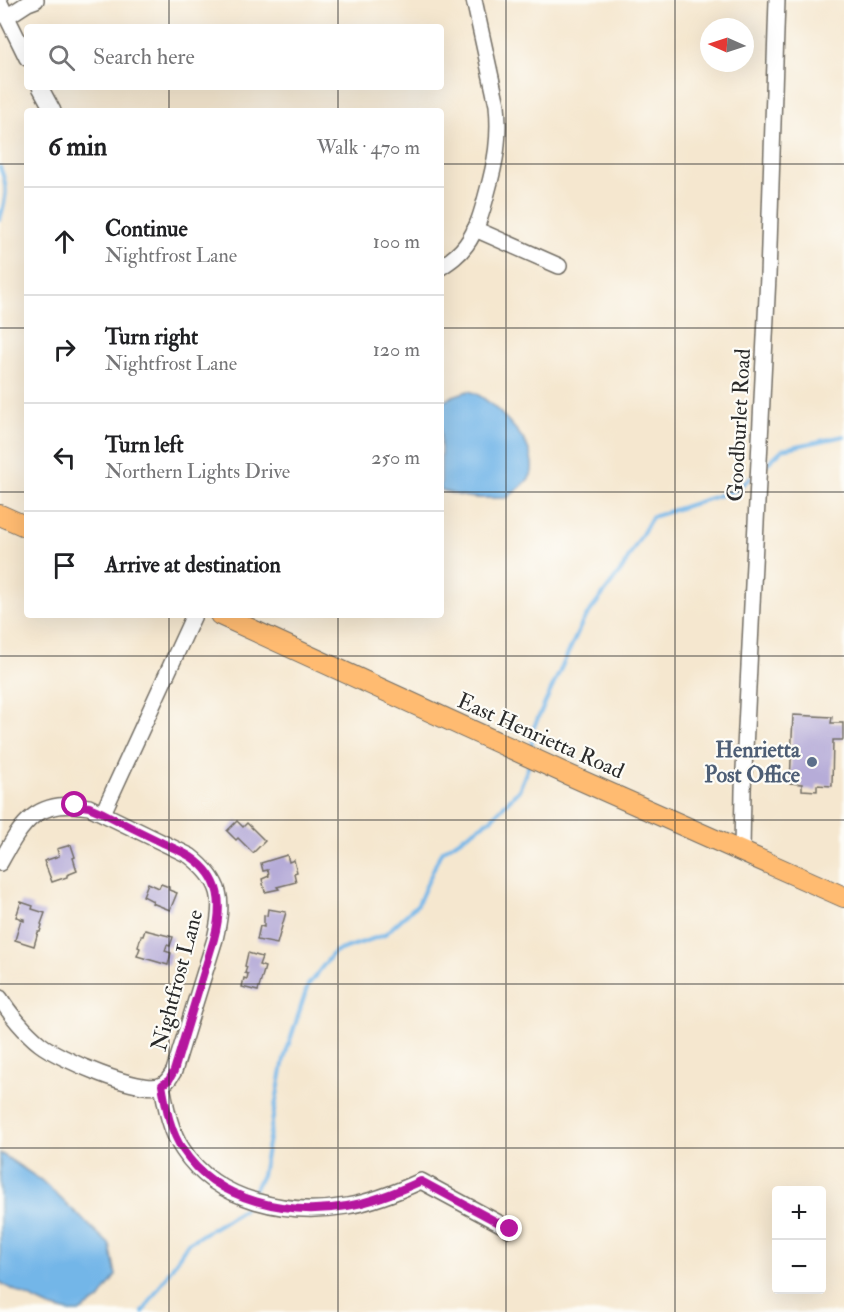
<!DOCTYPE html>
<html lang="en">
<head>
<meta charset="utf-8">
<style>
  :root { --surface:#fff; --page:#f6f6f6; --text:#202124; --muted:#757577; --line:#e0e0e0 }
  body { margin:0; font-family:"IM FELL Double Pica",serif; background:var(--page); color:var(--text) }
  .controls { position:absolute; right:18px; bottom:18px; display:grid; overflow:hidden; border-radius:6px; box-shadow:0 6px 24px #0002 }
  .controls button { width:54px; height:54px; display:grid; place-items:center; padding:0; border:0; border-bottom:2px solid var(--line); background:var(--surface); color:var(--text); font:30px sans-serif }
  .compass { position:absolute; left:700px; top:18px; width:54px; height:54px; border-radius:50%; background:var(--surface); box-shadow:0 6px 24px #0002; rotate:273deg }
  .stop { position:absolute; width:18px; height:18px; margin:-14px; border:4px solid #b5179e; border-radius:50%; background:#fff }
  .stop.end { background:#b5179e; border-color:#fff; box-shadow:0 2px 6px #0008 }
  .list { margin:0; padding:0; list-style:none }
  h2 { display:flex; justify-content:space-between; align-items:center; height:78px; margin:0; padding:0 24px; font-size:26px }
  h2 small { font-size:20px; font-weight:400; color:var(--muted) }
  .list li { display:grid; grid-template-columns:39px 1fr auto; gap:18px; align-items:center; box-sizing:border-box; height:108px; padding:0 24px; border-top:2px solid var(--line) }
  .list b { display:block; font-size:22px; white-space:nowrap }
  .list p { margin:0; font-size:20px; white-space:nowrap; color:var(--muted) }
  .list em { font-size:20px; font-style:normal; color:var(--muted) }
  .icon { flex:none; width:33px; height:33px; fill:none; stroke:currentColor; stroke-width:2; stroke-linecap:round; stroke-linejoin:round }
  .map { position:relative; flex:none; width:844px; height:1312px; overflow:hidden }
  .search { position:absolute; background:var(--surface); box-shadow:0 6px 24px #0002; left:24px; top:24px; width:420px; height:66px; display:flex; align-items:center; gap:15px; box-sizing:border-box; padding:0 21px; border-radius:6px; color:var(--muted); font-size:22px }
  .panel { position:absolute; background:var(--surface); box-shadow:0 6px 24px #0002; left:24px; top:108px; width:420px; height:510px; border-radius:6px }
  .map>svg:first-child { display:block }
  .water { fill:#73b6e8; stroke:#4f708a; stroke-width:1.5 }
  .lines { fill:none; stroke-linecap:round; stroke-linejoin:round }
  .stream { stroke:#73b6e8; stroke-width:4 }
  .building { fill:#b6acd8 }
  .minor-casing { stroke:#726d64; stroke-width:18 }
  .major-casing { stroke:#726d64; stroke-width:22 }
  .minor { stroke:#fff; stroke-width:15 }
  .major { stroke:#ffbb71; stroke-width:20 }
  .route { stroke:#b5179e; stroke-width:8 }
  .grid { fill:none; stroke:#2b2b2b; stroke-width:1.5; stroke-opacity:0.55 }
  .service-dot { fill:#5c6f8a; stroke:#fdfcf7; stroke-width:2 }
  .labels { text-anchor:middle; stroke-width:4.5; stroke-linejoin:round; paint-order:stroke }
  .street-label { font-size:22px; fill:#2b2b2b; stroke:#fdfcf7 }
  .service-label { font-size:22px; font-weight:bold; fill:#4e5e75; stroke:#fdfcf7; text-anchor:end }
</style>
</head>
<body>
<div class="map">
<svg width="844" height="1312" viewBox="0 0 844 1312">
  <rect width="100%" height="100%" fill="#fdfcf7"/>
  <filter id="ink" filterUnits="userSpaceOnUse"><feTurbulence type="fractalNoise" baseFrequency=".0167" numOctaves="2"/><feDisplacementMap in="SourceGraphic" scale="12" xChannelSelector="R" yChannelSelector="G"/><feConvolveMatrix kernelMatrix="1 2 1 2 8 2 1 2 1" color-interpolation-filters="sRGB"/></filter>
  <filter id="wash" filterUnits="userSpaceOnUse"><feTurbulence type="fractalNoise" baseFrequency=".008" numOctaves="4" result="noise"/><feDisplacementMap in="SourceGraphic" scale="24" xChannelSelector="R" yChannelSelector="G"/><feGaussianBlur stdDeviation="1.35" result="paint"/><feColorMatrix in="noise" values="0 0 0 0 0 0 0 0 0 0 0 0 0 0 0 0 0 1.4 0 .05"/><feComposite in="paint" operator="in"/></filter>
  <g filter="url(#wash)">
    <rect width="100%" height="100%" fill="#f5e7cf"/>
    <!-- water -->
    <g class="water">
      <path d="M468 391C485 393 521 432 528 448 531 455 534 468 531 475 527 484 514 492 507 498 481 499 466 499 441 490V403L453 396Z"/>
      <path d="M0 1153 41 1180 110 1245 116 1275 99 1300 79 1312H69L50 1307 3 1285 0 1281Z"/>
    </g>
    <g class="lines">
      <!-- stream -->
      <g class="stream">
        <path d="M0 167C9 188 6 198 0 219"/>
        <path d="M768 463 783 449 844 436"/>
        <path d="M531 751 533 729 583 621 622 569 652 517 736 490 750 478"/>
        <path d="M251 1196 262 1175 284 1059 308 985 334 952 384 935 418 904 441 852 491 819 519 790 529 765"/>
        <path d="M143 1312 188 1243 243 1210 247 1202"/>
      </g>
    </g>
    <g id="blocks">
      <!-- building -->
      <g class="building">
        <path d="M793 715 832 717 831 723H843V740H833L832 786 817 785V791L802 790V784L790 783Z"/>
        <path d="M237 821 243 827 247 823 265 841 253 853 238 838 236 840 227 831Z"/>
        <path d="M71 845 75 857 73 858 77 871 67 875V877L52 882 44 861 59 856 57 849Z"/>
        <path d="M287 855 289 862 294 860 297 872 294 873 296 882 277 887 279 889 265 892 262 879 269 876 268 870 263 871 261 863Z"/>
        <path d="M148 883 159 888 161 884 169 887V890L177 893 170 910 152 903 153 901 143 896Z"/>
        <path d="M21 902 33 906 32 909 45 913 41 924 42 925 40 932H38L34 946 15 940 21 920 24 921V919L16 917Z"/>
        <path d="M268 909 286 912 277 944 257 940 260 926 264 927V915L267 916Z"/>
        <path d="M145 930 173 937 170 946 167 945 165 951 171 953 168 965 137 956 140 948 138 947 141 936H143Z"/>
        <path d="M248 953 262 957 259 965 265 967 258 991 242 987 244 978 247 979 248 974 245 973 247 967 245 966Z"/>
      </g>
    </g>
  </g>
  <g filter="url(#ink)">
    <use href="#blocks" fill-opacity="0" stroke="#726d64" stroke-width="1.5"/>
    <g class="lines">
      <!-- minor casing -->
      <g class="minor-casing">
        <g id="minor">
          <path d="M0 3 27 58"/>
          <path d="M8 16 28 3 36 0"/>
          <path d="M40 87 53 111"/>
          <path d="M475 229 559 266"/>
          <path d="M441 267C450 261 459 255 466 245 477 230 482 212 487 193 496 161 500 138 497 105L474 0"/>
          <path d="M103 813 194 615"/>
          <path d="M742 851 743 790 768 276 777 0"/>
          <path d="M0 863C23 821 37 798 89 807L190 856C223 882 224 900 215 939L174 1071C171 1076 168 1082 162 1085 141 1095 58 1058 40 1044 26 1033 9 1013 0 998"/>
          <path d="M162 1085C166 1107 170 1131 183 1150 217 1202 289 1216 347 1206 372 1202 397 1192 421 1181L510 1229"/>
        </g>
      </g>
      <!-- major casing -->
      <g class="major-casing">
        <g id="major">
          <path d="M0 515 27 527"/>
          <path d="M220 615 569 775 844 897"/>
        </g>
      </g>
      <!-- minor -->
      <use href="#minor" class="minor"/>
      <!-- major -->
      <use href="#major" class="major"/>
    </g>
  </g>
  <g class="lines" filter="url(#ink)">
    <!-- route -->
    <path class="route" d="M75 805 89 807 103 813C122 823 142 833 161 842 171 847 182 851 191 857 222 878 223 905 214 939L174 1071 169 1080 162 1085C166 1107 170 1131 183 1150 217 1202 289 1216 347 1206 372 1202 397 1192 421 1181L510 1229"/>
  </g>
  <!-- grid -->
  <path class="grid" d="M169 0V27M338 0V27M506 0V1312M675 0V1312M169 87V111M338 87V111M0 164H27M441 164H844M0 328H27M441 328H844M0 492H27M441 492H844M169 615V1312M338 615V1312M0 656H844M0 820H844M0 984H844M0 1148H844"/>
  <!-- markers -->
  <circle class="service-dot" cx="812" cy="762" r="6"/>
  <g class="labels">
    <!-- street labels -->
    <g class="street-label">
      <text transform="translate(738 425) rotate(-87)" y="8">Goodburlet Road</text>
      <text transform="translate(541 735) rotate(24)" y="8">East Henrietta Road</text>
      <text transform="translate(176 980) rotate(-75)" y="8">Nightfrost Lane</text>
    </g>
    <!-- service labels -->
    <g class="service-label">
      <text x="800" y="757">Henrietta<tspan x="800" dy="25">Post Office</tspan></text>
    </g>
  </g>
</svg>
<div class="controls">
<button>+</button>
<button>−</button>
</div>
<svg class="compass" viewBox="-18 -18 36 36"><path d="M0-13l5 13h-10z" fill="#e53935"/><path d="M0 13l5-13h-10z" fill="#757577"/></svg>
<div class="stop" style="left:75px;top:805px"></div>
<div class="stop end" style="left:510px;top:1229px"></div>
<div class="search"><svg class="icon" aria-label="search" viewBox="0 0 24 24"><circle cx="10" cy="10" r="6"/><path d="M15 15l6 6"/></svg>Search here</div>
<section class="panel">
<h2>6 min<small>Walk · 470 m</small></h2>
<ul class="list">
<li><svg class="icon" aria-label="ahead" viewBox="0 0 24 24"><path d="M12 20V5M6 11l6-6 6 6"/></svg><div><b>Continue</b><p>Nightfrost Lane</p></div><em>100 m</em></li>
<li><svg class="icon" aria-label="right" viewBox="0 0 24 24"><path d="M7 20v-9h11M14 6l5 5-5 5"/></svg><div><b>Turn right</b><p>Nightfrost Lane</p></div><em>120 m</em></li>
<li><svg class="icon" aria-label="left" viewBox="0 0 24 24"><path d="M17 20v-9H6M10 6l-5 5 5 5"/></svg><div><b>Turn left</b><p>Northern Lights Drive</p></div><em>250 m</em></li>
<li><svg class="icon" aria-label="arrive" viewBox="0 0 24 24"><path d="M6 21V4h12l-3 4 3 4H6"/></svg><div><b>Arrive at destination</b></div></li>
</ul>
</section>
</div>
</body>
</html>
